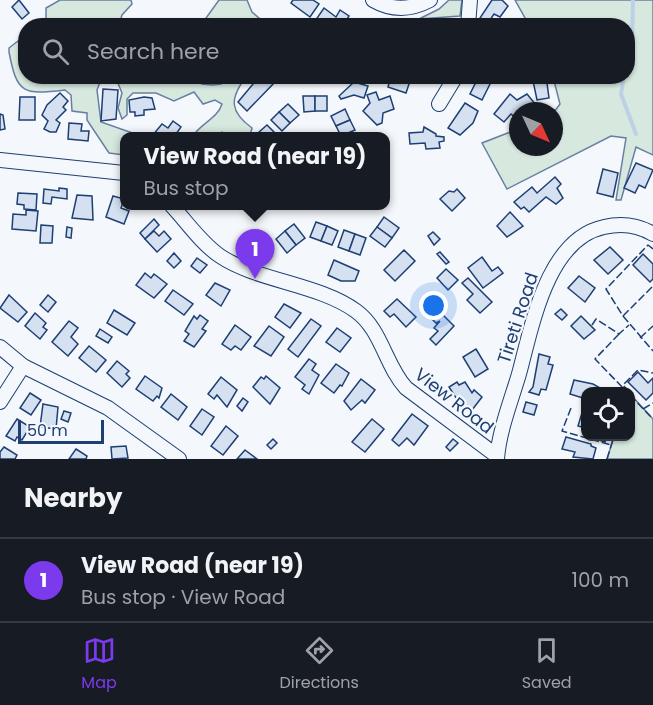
<!DOCTYPE html>
<html lang="en">
<head>
<meta charset="utf-8">
<style>
  :root { --surface:#171b24; --page:#242831; --text:#f1f3f6; --muted:#9ea1a6; --line:#363941; --accent:#7c3aed }
  body { margin:0; font-family:Poppins,sans-serif; background:var(--page); color:var(--text) }
  .controls { position:absolute; right:18px; bottom:18px; display:grid; overflow:hidden; border-radius:12px; box-shadow:0 2px 4px #0004 }
  .controls button { width:54px; height:54px; display:grid; place-items:center; padding:0; border:0; border-bottom:2px solid var(--line); background:var(--surface); color:var(--text); font:30px sans-serif }
  .compass { position:absolute; left:509px; top:102px; width:54px; height:54px; border-radius:50%; background:var(--surface); box-shadow:0 2px 4px #0004; rotate:134deg }
  .scale { position:absolute; left:18px; bottom:15px; width:86px; box-sizing:border-box; padding-left:6px; border:3px solid #1d3f73; border-top:0; font-size:16px; line-height:21px; white-space:nowrap; color:#1d3f73; -webkit-text-stroke:4px #f4f7fb; paint-order:stroke }
  .you { position:absolute; left:434px; top:306px; width:21px; height:21px; margin:-15px; border:4px solid #fff; border-radius:50%; background:#1a73e8; box-shadow:0 0 0 9px #1a73e833 }
  .badge { display:grid; place-items:center; width:39px; height:39px; border-radius:50%; background:var(--accent); color:#fff; font-size:20px; font-weight:700 }
  .pin { position:absolute; translate:-50% -50px; filter:drop-shadow(0 2px 3px #0008) }
  .pin::after { content:''; position:absolute; top:32px; width:21px; height:18px; background:inherit; clip-path:polygon(0 0,100% 0,50% 100%) }
  .popup { position:absolute; left:120px; top:132px; width:270px; height:78px; box-sizing:border-box; display:grid; place-content:center; border-radius:12px; background:var(--surface); filter:drop-shadow(0 2px 4px #0005); font-size:20px; white-space:nowrap; color:var(--muted) }
  .popup b { font-size:22px; color:var(--text) }
  .popup::after { content:''; position:absolute; left:50%; top:100%; margin-left:-12px; border:12px solid transparent; border-top-color:var(--surface) }
  .list { margin:0; padding:0; list-style:none }
  h2 { display:flex; justify-content:space-between; align-items:center; height:78px; margin:0; padding:0 24px; font-size:26px }
  h2 small { font-size:20px; font-weight:400; color:var(--muted) }
  .list li { display:grid; grid-template-columns:39px 1fr auto; gap:18px; align-items:center; box-sizing:border-box; height:84px; padding:0 24px; border-top:2px solid var(--line) }
  .list b { display:block; font-size:22px; white-space:nowrap }
  .list p { margin:0; font-size:20px; white-space:nowrap; color:var(--muted) }
  .list em { font-size:20px; font-style:normal; color:var(--muted) }
  .icon { flex:none; width:33px; height:33px; fill:none; stroke:currentColor; stroke-width:2; stroke-linecap:round; stroke-linejoin:round }
  .map { position:relative; flex:none; width:653px; height:459px; overflow:hidden }
  .search { position:absolute; background:var(--surface); box-shadow:0 2px 4px #0004; left:18px; right:18px; top:18px; height:66px; display:flex; align-items:center; gap:15px; box-sizing:border-box; padding:0 21px; border-radius:24px; color:var(--muted); font-size:22px }
  .sheet { height:162px; background:var(--surface) }
  nav { display:flex; justify-content:space-around; align-items:center; box-sizing:border-box; height:84px; border-top:2px solid var(--line); background:var(--surface); font-size:16px; color:var(--muted) }
  nav a { display:grid; justify-items:center; gap:3px }
  nav .on { color:var(--accent) }
  .map>svg:first-child { display:block }
  .green { fill:#d7e8df; stroke:#687fa3; stroke-width:1.5 }
  .lines { fill:none; stroke-linecap:round; stroke-linejoin:round }
  .stream { stroke:#bed0e5; stroke-width:4 }
  .building { fill:#d5e0f0; stroke:#1d3f73; stroke-width:1.5 }
  .minor-casing { stroke:#1d3f73; stroke-width:16 }
  .minor { stroke:#f4f7fb; stroke-width:14 }
  .fence { stroke:#1d3f73; stroke-width:1.5; stroke-dasharray:8 3; stroke-linecap:butt }
  .labels { text-anchor:middle; stroke-width:4.5; stroke-linejoin:round; paint-order:stroke }
  .street-label { font-size:18px; fill:#1d3f73; stroke:#f4f7fb }
</style>
</head>
<body>
<div class="map">
<svg width="653" height="459" viewBox="0 0 653 459">
  <rect width="100%" height="100%" fill="#f4f7fb"/>
  <!-- green -->
  <g class="green">
    <path d="M60 0H131L132 4 122 15 119 25H46V8Z"/>
    <path d="M219 0H247L252 12 267 25H201Z"/>
    <path d="M449 0H462L460 16 419 19 439 9Z"/>
    <path d="M515 0H653V155L636 147 621 200H616L626 138 611 136 507 189 482 143 518 129V147H554V112L560 104 553 77 628 76V26L529 25Z"/>
    <path d="M18 41 25 42 26 76 102 77 97 90 101 122 141 136H124V155L109 153 87 120V113L72 111 71 95 65 90C23 95 17 94 9 52V48Z"/>
    <path d="M115 76 193 77 202 84 213 85 221 84 231 77H246C229 99 230 112 252 128L250 135 228 136 222 132 214 136H193C200 124 218 118 222 104L215 100 203 104 194 92 174 101 156 93H133L127 99V115L122 119 118 108 122 93Z"/>
    <path d="M631 395 653 419V459H607L614 437 630 436Z"/>
  </g>
  <g class="lines">
    <!-- stream -->
    <g class="stream">
      <path d="M628 62 632 45 633 0"/>
      <path d="M624 76 621 94 636 134"/>
    </g>
  </g>
  <!-- building -->
  <g class="building">
    <path d="M19 0 29 13 22 19 12 7Z"/>
    <path d="M293 0H313L319 4 310 17 291 3Z"/>
    <path d="M492 0H502L508 6 500 17 494 14 488 23 480 18Z"/>
    <path d="M324 8 336 17 340 10 349 16 343 26H322L315 21Z"/>
    <path d="M264 76 274 83 247 111 238 102 253 84Z"/>
    <path d="M397 76 410 81 406 93 388 87 390 79Z"/>
    <path d="M479 76H494L482 100 470 94Z"/>
    <path d="M532 76H546L549 98 537 100Z"/>
    <path d="M354 82 368 86 364 98 354 95 341 99 339 96Z"/>
    <path d="M103 89 118 90 116 119 101 121Z"/>
    <path d="M376 92 379 100 390 96 394 109 383 113 382 123 377 125 363 111 370 103 367 95Z"/>
    <path d="M60 93 68 101 63 107 66 110 56 120 60 123 56 132H50L44 129 48 121 42 115 47 105Z"/>
    <path d="M510 94 517 100 527 94 536 105 528 111H518V120L511 114 504 122 494 114Z"/>
    <path d="M303 96H315V111L304 112Z"/>
    <rect x="315" y="96" width="12" height="15"/>
    <path d="M20 97H35V120H19Z"/>
    <path d="M144 97 152 98 155 109 144 110V115L135 116V112H130L129 100Z"/>
    <path d="M465 103 478 111 473 123 460 135 448 128Z"/>
    <path d="M288 104 299 115 290 123 279 112Z"/>
    <path d="M345 109 350 120 336 126 331 116Z"/>
    <path d="M279 112 290 123 282 131 271 120Z"/>
    <path d="M0 114 3 115 5 129 0 130Z"/>
    <path d="M350 120 355 130 341 136 336 126Z"/>
    <path d="M173 121 181 127 176 134 152 136 162 124 168 128Z"/>
    <path d="M69 123 82 124 81 131H89L88 141 68 139Z"/>
    <path d="M267 125 278 136H262L258 133Z"/>
    <path d="M424 127 436 134V136L444 137V141L439 142 440 148 426 149 425 143 410 144 409 133 423 132Z"/>
    <path d="M636 163 653 170 645 188 639 185 635 193 624 188Z"/>
    <path d="M603 169 618 173 613 197 597 193Z"/>
    <path d="M555 177 561 184 557 188 563 198 556 204 546 197 529 212 524 207 521 209 514 202 532 187 537 193Z"/>
    <path d="M59 188 67 189V199L52 197 51 204 43 203 44 189 59 191Z"/>
    <path d="M457 189 465 198 452 211 440 199 449 191 454 192Z"/>
    <path d="M18 193 37 194 36 210 24 209V205L17 204Z"/>
    <path d="M77 195 92 196 93 220 72 218Z"/>
    <path d="M113 196 124 199 121 208 129 211 124 224 106 217Z"/>
    <path d="M26 210 38 211 36 231 12 229 13 214 26 215Z"/>
    <path d="M510 212 523 226 507 237 497 226Z"/>
    <path d="M384 217 399 228 392 238 377 227Z"/>
    <path d="M154 219 159 225 145 239 140 233Z"/>
    <path d="M316 222 327 226 321 241 310 237Z"/>
    <path d="M294 224 305 238 296 245 285 231Z"/>
    <path d="M41 225 53 226 52 243H40Z"/>
    <path d="M327 226 338 231 332 245 321 241Z"/>
    <path d="M67 227 72 228 71 238 66 237Z"/>
    <path d="M377 227 392 238 385 247 370 236Z"/>
    <path d="M344 230 355 234 349 251 338 247Z"/>
    <path d="M154 231 159 236 164 231 171 239 157 252 145 239Z"/>
    <path d="M285 231 296 245 287 253 276 239Z"/>
    <path d="M433 232 440 239 434 245 428 236Z"/>
    <path d="M355 234 366 238 360 255 349 251Z"/>
    <path d="M610 247 623 260 608 274 594 260Z"/>
    <path d="M404 250 415 261 395 281 384 270Z"/>
    <path d="M440 252 449 262 446 264 437 254Z"/>
    <path d="M174 253 181 261 174 268 167 261Z"/>
    <path d="M643 254 653 264V279L650 282 633 265Z"/>
    <path d="M482 257 492 271 498 267 503 273 483 288 468 268Z"/>
    <path d="M197 258 207 265 200 273 191 266Z"/>
    <path d="M334 260 359 271 355 281H341L328 275Z"/>
    <path d="M446 269 458 280 448 290 437 278Z"/>
    <path d="M145 273 151 278 154 274 167 284 154 298 136 285Z"/>
    <path d="M579 276 595 288 585 302 568 288Z"/>
    <path d="M468 278 492 302 480 313 467 300 473 294 462 283Z"/>
    <path d="M215 283 230 290 221 306 206 295Z"/>
    <path d="M173 290 193 304 184 315 165 301Z"/>
    <path d="M9 295 27 312 18 322 0 308Z"/>
    <path d="M48 295 56 302 48 312 40 305Z"/>
    <path d="M397 299 416 317 406 327 394 314 390 317 384 311Z"/>
    <path d="M284 304 301 313 290 328 275 317Z"/>
    <path d="M436 308 454 326 436 345 430 339 438 331 434 328 440 321 436 323 432 319 436 316 432 312Z"/>
    <path d="M561 309 567 315 562 320 555 314Z"/>
    <path d="M114 310 135 323 127 335 107 323Z"/>
    <path d="M35 313 46 323 43 327 47 330 40 339 25 326Z"/>
    <path d="M200 315 208 321 202 329 206 331 194 347 184 341 189 334 185 331 194 316 197 319Z"/>
    <path d="M581 316 595 330 584 339 571 326Z"/>
    <path d="M311 319 321 326 298 357 288 349Z"/>
    <path d="M69 321 78 328 71 337 78 344 68 356 52 342Z"/>
    <path d="M235 325 251 337 241 350 235 346 231 350 222 344Z"/>
    <path d="M269 326 284 337 271 356 254 346Z"/>
    <path d="M337 328 351 338 340 352 326 342Z"/>
    <path d="M100 329 112 337 108 343 96 336Z"/>
    <path d="M89 346 106 360 96 372 79 358Z"/>
    <path d="M476 349 488 369 475 377 463 357Z"/>
    <path d="M539 354 550 357 548 364 553 365 546 390 541 389 539 395 529 392 533 387Z"/>
    <path d="M309 359 316 364 312 370 319 375 309 394 302 389 305 385 295 377Z"/>
    <path d="M117 361 129 371 126 374 130 378 122 387 107 373Z"/>
    <path d="M336 364 349 373 342 386 340 385 334 393 321 383Z"/>
    <path d="M638 372 648 383 653 378V393L646 400 628 382Z"/>
    <path d="M145 376 162 388 159 398 157 396 153 401 136 389Z"/>
    <path d="M266 376 280 388 270 404 253 387 261 377 264 379Z"/>
    <path d="M221 377 237 390 227 407 217 395 214 399 208 394Z"/>
    <path d="M361 379 375 390 365 403 362 400 351 410 344 401Z"/>
    <path d="M574 380 593 384 602 389 601 392H586V399L570 394Z"/>
    <path d="M457 382 459 385 465 382 472 393 474 390 482 397 472 410 458 401 449 387Z"/>
    <path d="M30 393 41 400 31 415 20 408Z"/>
    <path d="M171 394 187 407 178 420 161 407Z"/>
    <path d="M243 398 248 402 242 411 237 406Z"/>
    <path d="M526 402 537 405 534 415 523 412Z"/>
    <path d="M43 404 58 407 56 429 40 427Z"/>
    <path d="M202 409 214 417 202 435 190 426Z"/>
    <path d="M64 411 71 413 68 422 61 419Z"/>
    <path d="M582 413 586 414V428L578 426Z"/>
    <path d="M412 414 428 426 414 445 407 438 399 446 392 440Z"/>
    <path d="M17 419 30 427 22 440 17 437 15 441 6 436Z"/>
    <path d="M372 419 384 429 365 452 352 442Z"/>
    <path d="M226 426 238 436 223 455 211 446Z"/>
    <path d="M597 436H607L605 442 596 439Z"/>
    <path d="M566 437 591 444V446L596 448 593 459 573 457 575 452 562 449Z"/>
    <path d="M273 439 277 443 271 449 267 445Z"/>
    <path d="M453 439 458 443 450 451 446 447Z"/>
    <path d="M126 446 128 458 112 459 111 447Z"/>
    <path d="M4 447 17 455 15 459H0V452Z"/>
    <path d="M76 449 87 456 86 459H69Z"/>
    <path d="M245 450 257 459H237Z"/>
  </g>
  <g class="lines">
    <!-- minor casing -->
    <g class="minor-casing">
      <g id="minor">
        <path d="M373 0C392 11 411 10 430 0"/>
        <path d="M468 26 470 0"/>
        <path d="M439 104 456 76"/>
        <path d="M0 160 124 173"/>
        <path d="M172 206C187 222 201 243 220 256 257 281 319 284 356 311 382 330 385 365 406 388L497 456"/>
        <path d="M0 347 23 366 108 408 179 459"/>
        <path d="M0 402 23 366"/>
        <path d="M497 459C499 431 511 401 519 374 532 326 547 239 604 227 621 223 638 225 653 234"/>
      </g>
    </g>
    <!-- minor -->
    <use href="#minor" class="minor"/>
    <!-- fence -->
    <g class="fence">
      <path d="M653 249 648 245 606 289 623 316 653 351"/>
      <path d="M623 316 653 286"/>
      <path d="M592 325 596 319 619 334 629 325"/>
      <path d="M619 334 595 359 626 391"/>
      <path d="M640 338 653 326"/>
      <path d="M629 392 623 385 638 370 653 373"/>
      <path d="M630 395 653 419"/>
      <path d="M571 408 562 431 611 445"/>
      <path d="M643 409 653 403"/>
      <path d="M607 459 614 436"/>
    </g>
  </g>
  <g class="labels">
    <!-- street labels -->
    <g class="street-label">
      <text transform="translate(518 318) rotate(-72)" y="6">Tireti Road</text>
      <text transform="translate(454 401) rotate(38)" y="6">View Road</text>
    </g>
  </g>
</svg>
<div class="controls">
<button><svg class="icon" aria-label="locate" viewBox="0 0 24 24"><circle cx="12" cy="12" r="6"/><path d="M12 2v4M12 18v4M2 12h4M18 12h4"/></svg></button>
</div>
<svg class="compass" viewBox="-18 -18 36 36"><path d="M0-13l5 13h-10z" fill="#e53935"/><path d="M0 13l5-13h-10z" fill="#9ea1a6"/></svg>
<div class="scale">50 m</div>
<div class="you"></div>
<div class="pin badge" style="left:255px;top:279px">1</div>
<div class="popup"><b>View Road (near 19)</b>Bus stop</div>
<div class="search"><svg class="icon" aria-label="search" viewBox="0 0 24 24"><circle cx="10" cy="10" r="6"/><path d="M15 15l6 6"/></svg>Search here</div>
</div>
<section class="sheet">
<h2>Nearby<small></small></h2>
<ul class="list">
<li><span class="badge">1</span><div><b>View Road (near 19)</b><p>Bus stop · View Road</p></div><em>100 m</em></li>
</ul>
</section>
<nav>
<a class="on"><svg class="icon" aria-label="map" viewBox="0 0 24 24"><path d="M3 6l6-2 6 2 6-2v14l-6 2-6-2-6 2zM9 4v14M15 6v14"/></svg>Map</a>
<a><svg class="icon" aria-label="directions" viewBox="0 0 24 24"><path d="M12 3l9 9-9 9-9-9zM9 14v-3h6M13 9l2 2-2 2"/></svg>Directions</a>
<a><svg class="icon" aria-label="saved" viewBox="0 0 24 24"><path d="M7 4h10v16l-5-4-5 4z"/></svg>Saved</a>
</nav>
</body>
</html>
